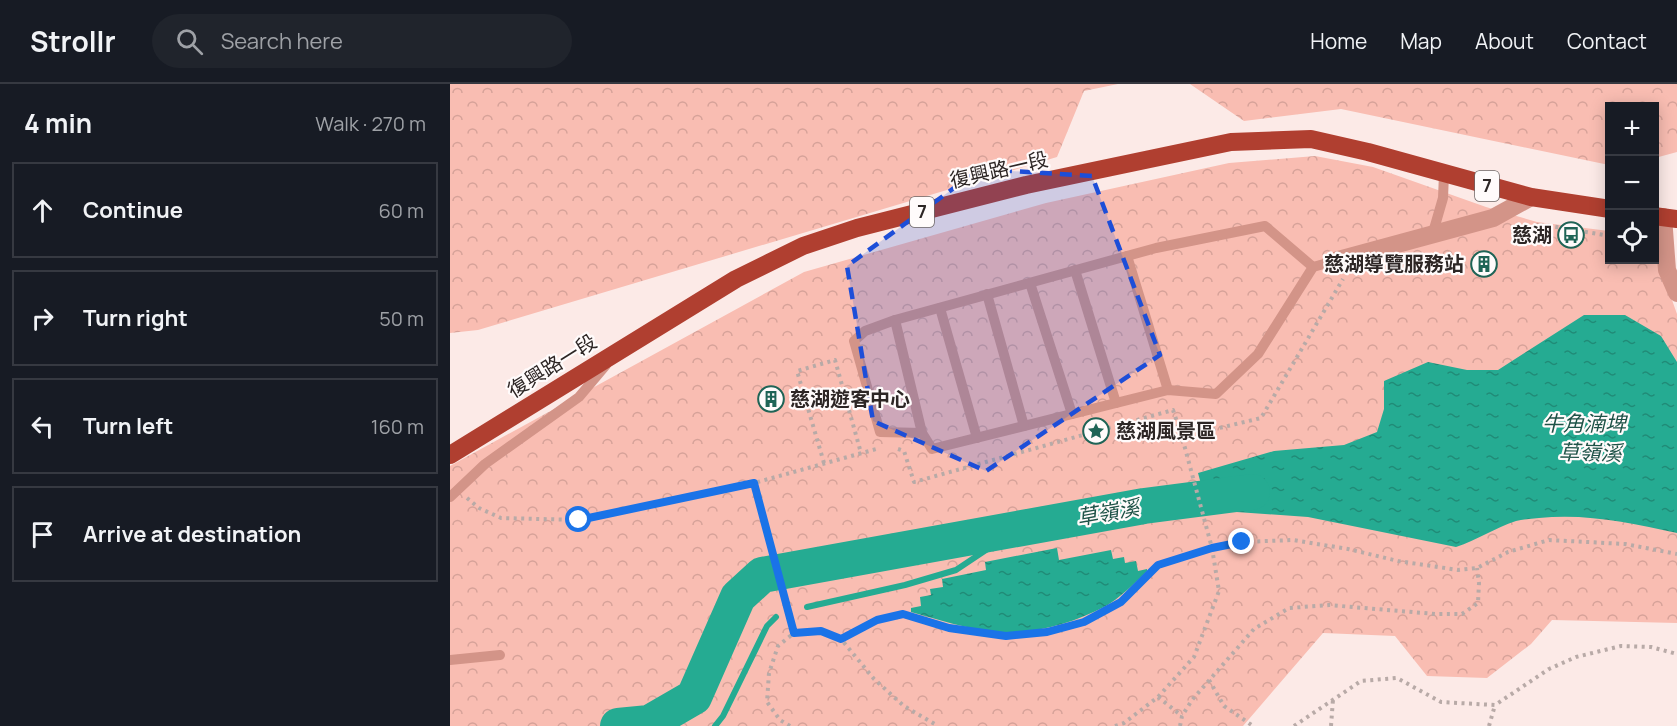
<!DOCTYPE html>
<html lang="en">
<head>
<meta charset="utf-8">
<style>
  :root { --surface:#171b24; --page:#20242c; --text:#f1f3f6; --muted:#9ea1a6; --line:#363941 }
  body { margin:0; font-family:Manrope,"Noto Sans TC",sans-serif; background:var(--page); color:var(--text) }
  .controls { position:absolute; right:18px; top:18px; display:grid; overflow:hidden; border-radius:0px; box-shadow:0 3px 15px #0003 }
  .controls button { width:54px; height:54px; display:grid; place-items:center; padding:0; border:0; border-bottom:2px solid var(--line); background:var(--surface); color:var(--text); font:30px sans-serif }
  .stop { position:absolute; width:18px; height:18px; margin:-14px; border:4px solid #1a73e8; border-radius:50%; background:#fff }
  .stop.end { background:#1a73e8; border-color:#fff; box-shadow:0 2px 6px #0008 }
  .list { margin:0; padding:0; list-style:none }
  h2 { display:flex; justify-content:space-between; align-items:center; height:78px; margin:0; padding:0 24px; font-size:26px }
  h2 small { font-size:20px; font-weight:400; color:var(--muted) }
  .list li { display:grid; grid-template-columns:39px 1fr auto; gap:18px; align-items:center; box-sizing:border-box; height:96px; margin:0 12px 12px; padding:0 12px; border:2px solid var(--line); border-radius:0px }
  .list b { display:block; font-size:22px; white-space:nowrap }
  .list em { font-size:20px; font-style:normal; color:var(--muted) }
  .icon { flex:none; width:33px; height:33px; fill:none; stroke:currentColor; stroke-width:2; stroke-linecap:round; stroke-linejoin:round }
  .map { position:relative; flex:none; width:1227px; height:642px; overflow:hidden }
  header { display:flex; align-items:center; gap:36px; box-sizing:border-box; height:84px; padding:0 30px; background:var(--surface); border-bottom:2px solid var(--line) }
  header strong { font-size:28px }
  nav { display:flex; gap:33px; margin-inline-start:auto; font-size:21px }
  .search { width:420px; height:54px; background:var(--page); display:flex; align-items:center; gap:15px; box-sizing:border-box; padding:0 21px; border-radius:33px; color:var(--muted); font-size:22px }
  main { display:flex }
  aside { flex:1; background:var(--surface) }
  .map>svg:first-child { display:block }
  .forest { fill:url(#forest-crowns) }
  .water { fill:url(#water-ripples) }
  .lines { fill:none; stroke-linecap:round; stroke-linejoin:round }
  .stream { stroke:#25ab92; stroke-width:6 }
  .river { stroke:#25ab92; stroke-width:36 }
  .path { stroke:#b8aaa7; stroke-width:4; stroke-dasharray:3 4.5; stroke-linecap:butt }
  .lane { stroke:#d39488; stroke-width:10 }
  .street { stroke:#d39488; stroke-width:18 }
  .primary { stroke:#b03f30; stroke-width:18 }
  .route { stroke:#1a73e8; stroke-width:8 }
  .marked { fill:#1d4ed8; fill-opacity:0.2; stroke:#1d4ed8; stroke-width:4.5; stroke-dasharray:12 8; stroke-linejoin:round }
  .labels { text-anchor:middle; stroke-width:4.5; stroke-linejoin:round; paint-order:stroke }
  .shield { fill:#fffbfb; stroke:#6c6665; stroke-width:1.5 }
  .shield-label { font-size:18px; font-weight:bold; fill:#2d2625 }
  .street-label { font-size:20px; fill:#2d2625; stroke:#fffbfb }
  .poi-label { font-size:20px; font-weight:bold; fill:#2d2625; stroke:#fffbfb; text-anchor:end }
  .water-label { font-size:21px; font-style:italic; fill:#1e5247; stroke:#fffbfb }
</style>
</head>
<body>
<header>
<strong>Strollr</strong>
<div class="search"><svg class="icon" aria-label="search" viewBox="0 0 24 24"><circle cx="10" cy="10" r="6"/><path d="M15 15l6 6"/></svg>Search here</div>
<nav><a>Home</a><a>Map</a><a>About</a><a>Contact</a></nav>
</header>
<main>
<aside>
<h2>4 min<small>Walk · 270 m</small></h2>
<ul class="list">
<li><svg class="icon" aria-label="ahead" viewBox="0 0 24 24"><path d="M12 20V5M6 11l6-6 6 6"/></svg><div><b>Continue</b></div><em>60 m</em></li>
<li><svg class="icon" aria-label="right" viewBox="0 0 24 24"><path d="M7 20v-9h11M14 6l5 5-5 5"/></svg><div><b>Turn right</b></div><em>50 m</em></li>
<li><svg class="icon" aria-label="left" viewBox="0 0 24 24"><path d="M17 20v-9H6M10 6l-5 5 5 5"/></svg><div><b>Turn left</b></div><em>160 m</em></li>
<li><svg class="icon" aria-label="arrive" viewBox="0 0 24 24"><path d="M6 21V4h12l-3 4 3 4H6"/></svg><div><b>Arrive at destination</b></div></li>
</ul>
</aside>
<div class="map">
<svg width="1227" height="642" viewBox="0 0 1227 642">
  <defs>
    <pattern id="forest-crowns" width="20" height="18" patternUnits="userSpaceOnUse" patternTransform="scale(1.5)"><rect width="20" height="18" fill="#f9bdb2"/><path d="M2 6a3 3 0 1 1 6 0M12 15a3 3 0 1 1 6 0" fill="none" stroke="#d6a299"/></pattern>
    <pattern id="water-ripples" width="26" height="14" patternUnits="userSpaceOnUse" patternTransform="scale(1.5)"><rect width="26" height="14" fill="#25ab92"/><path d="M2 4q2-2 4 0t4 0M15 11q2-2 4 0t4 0" fill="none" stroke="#208b77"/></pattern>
  </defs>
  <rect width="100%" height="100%" fill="#fceae7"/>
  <!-- forest -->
  <g class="forest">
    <path d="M0 0H668L634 7 607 73 28 246 0 249Z"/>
    <path d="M740 0H1227V68L1205 74 1204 22H1160L1159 81 891 25 794 37Z"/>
    <path d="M865 72 923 83 1036 123 1087 138 1159 147 1160 176H1204L1205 168 1227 230V539L1102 536 1081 560 1037 594 977 592 945 552 873 549 793 642H0V382L354 188 596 119 779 79Z"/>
  </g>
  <!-- water -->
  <g class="water">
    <path d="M1134 231H1175L1211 252 1227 278V449C1181 439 1136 429 1089 434 1081 435 1073 435 1066 437 1045 444 1027 456 1006 463L858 433 758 426 748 389 824 367 894 361 927 348 934 325V297L978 278 1017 286H1048Z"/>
    <path d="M607 464 609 476 661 466 663 475 674 473 675 479 686 477 688 487 697 485V487C684 500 670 514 654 523 623 539 583 551 547 548 518 545 489 536 461 528V524L471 522 470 513 481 511 480 505 493 503 492 495 536 486 535 478Z"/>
  </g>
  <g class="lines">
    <!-- stream -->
    <g class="stream">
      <path d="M357 523 455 501 506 486 569 444"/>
      <path d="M265 642 273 632 317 542 326 533"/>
    </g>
    <!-- river -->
    <path class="river" d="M168 642 199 639 244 613 288 513 312 491 694 422 802 408"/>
    <!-- path -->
    <g class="path">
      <path d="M1061 147 1095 141 1160 152"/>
      <path d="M448 365 454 367 464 398 723 326 732 353 811 334 893 195"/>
      <path d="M374 379 347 287 385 276 411 369"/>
      <path d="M304 399 344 549"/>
      <path d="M17 414 29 424 51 434 129 436 304 399 430 364"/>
      <path d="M391 555 427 536 453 529 499 544 556 552 597 548 634 538 671 518 708 481 762 464 792 458 843 456 898 465 948 477 1008 486 1027 484 1058 468 1099 456 1175 460 1227 470"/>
      <path d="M759 596 774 622 803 642"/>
      <path d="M708 613 732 632"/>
      <path d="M340 642 330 636 317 618 319 589 328 562 344 549 371 547 391 555 424 595 454 622 488 642"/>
      <path d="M665 642 674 639 708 613 744 573 769 507 762 464 732 353"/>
      <path d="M730 642 732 632 742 616 804 545 839 524 879 521 985 530H1012L1028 519 1029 499 1027 484"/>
      <path d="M844 642 911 597 947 594 991 618 1045 621 1099 585 1126 573 1171 562 1201 563 1227 570"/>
      <path d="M881 642 883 615"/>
      <path d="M1039 642 1045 621"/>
    </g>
    <!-- lane -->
    <g class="lane">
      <path d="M982 152 993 114 994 90"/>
      <path d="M677 172 718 306"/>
      <path d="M863 183 808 270 766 310 718 306 482 365 472 349 430 348 404 257 415 247 445 236 706 164 815 142 863 183 881 178"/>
      <path d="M625 186 666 319"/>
      <path d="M580 199 622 330"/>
      <path d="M537 210 574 342"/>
      <path d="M490 224 527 354"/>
      <path d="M445 236 472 349"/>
      <path d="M0 413 35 380 129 313 156 281"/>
      <path d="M0 576 50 571"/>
    </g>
    <!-- street -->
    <g class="street">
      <path d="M1213 133 1217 186 1227 209"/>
      <path d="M881 178 1043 134 1081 113"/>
    </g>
    <!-- primary -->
    <g class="primary">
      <path d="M1204 132 1227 135"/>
      <path d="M0 371 286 195 353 162 407 144 576 101 781 58 861 55 918 68 1081 113 1160 125"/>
    </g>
  </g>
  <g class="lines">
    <!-- route -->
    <path class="route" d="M129 436 304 399 344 549 371 547 391 555 427 536 453 530 499 544 556 552 597 548 634 538 671 518 708 481 762 464 792 458"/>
  </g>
  <!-- marked area -->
  <path class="marked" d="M530 85 642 92 710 271 536 387 423 337 397 182Z"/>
  <!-- icons -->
  <defs>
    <g id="bus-ring" transform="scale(1.35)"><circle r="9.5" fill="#fffbfb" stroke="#1f6456" stroke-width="1.5"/><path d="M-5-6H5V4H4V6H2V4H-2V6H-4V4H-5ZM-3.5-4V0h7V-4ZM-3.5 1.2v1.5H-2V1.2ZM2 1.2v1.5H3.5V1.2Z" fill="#1f6456"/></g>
    <g id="building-ring" transform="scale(1.35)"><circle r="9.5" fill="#fffbfb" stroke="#1f6456" stroke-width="1.5"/><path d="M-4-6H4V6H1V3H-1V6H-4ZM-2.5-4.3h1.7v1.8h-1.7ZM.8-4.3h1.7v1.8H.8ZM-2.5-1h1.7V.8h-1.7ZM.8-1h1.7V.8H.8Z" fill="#1f6456"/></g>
    <g id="sight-ring" transform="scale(1.35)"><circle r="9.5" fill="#fffbfb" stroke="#1f6456" stroke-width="1.5"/><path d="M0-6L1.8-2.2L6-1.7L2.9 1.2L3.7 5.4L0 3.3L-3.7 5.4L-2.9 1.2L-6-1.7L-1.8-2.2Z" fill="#1f6456"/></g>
  </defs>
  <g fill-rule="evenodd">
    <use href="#bus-ring" x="1121" y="151"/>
    <use href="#building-ring" x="1034" y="180"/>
    <use href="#building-ring" x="321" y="315"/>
    <use href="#sight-ring" x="646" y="347"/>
  </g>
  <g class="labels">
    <!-- shield labels -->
    <g class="shield">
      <rect x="1025" y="87" width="24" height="30" rx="4.5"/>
      <rect x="460" y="113" width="24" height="30" rx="4.5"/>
    </g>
    <g class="shield-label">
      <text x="1037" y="108">7</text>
      <text x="472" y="134">7</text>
    </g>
    <!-- street labels -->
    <g class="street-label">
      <text transform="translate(549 86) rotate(-13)" y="7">復興路一段</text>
      <text transform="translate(102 282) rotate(-32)" y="7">復興路一段</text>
    </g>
    <!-- poi labels -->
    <g class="poi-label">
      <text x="1102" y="158">慈湖</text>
      <text x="1014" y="187">慈湖導覽服務站</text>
      <text x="340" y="322" text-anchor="start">慈湖遊客中心</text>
      <text x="666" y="354" text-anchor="start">慈湖風景區</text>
    </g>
    <!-- water labels -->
    <g class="water-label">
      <text x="1134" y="347">牛角湳埤</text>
      <text transform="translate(1140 369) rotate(1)" y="7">草嶺溪</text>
      <text transform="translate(658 429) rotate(-10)" y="7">草嶺溪</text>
    </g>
  </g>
</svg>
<div class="controls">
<button>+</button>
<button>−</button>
<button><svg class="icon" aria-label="locate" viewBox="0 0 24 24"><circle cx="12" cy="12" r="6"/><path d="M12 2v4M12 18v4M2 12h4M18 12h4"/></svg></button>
</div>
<div class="stop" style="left:129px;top:436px"></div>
<div class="stop end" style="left:792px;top:458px"></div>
</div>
</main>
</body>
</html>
